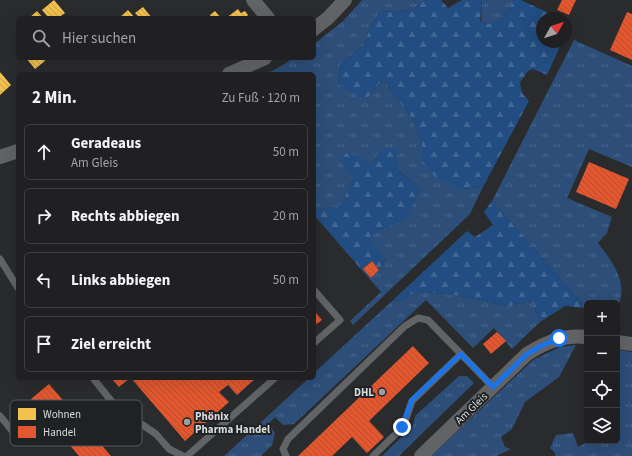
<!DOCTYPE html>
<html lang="de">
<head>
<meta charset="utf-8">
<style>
  :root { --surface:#202022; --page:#2d2d2f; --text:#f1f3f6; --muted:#a2a3a5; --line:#3d3e40 }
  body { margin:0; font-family:"Source Sans 3",sans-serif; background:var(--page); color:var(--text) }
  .controls { position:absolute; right:12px; bottom:12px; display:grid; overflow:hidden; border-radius:6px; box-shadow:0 4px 16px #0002 }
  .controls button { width:36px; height:36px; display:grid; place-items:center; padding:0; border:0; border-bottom:1px solid var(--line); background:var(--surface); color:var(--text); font:20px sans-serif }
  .compass { position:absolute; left:536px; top:12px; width:36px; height:36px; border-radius:50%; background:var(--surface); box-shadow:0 4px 16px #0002; rotate:51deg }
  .stop { position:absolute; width:12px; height:12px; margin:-9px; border:3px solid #1a73e8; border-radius:50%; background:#fff }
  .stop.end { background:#1a73e8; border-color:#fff; box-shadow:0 1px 4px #0008 }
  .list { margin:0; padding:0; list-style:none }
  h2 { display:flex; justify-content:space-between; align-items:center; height:52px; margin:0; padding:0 16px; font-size:17px }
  h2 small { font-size:13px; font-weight:400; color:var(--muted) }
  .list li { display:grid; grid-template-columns:26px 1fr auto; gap:12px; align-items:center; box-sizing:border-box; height:56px; margin:0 8px 8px; padding:0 8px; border:1px solid var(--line); border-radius:6px }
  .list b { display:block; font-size:15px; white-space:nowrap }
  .list p { margin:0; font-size:13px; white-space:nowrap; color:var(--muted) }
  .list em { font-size:13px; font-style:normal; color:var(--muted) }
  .icon { flex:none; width:22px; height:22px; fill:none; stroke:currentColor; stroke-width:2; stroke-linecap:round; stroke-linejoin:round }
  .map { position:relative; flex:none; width:632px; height:456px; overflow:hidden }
  .search { position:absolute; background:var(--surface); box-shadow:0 4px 16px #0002; left:16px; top:16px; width:300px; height:44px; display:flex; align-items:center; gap:10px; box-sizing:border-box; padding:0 14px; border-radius:6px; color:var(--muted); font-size:15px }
  .panel { position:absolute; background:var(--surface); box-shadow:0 4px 16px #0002; left:16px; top:72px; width:300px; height:308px; border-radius:6px }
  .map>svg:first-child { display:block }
  .grass { fill:url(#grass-tufts) }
  .forest { fill:url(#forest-firs) }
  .homes { fill:url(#homes-back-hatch) }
  .shops { fill:url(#shops-back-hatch) }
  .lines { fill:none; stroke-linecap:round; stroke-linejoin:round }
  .lane { stroke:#626365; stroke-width:7 }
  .street { stroke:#626365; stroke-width:14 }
  .route { stroke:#1a73e8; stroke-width:5 }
  .poi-dot { fill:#9c9d9f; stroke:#1f2225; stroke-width:1.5 }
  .labels { text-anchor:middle; stroke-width:4; stroke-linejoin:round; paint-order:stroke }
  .poi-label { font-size:11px; font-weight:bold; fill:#d9dadc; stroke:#1f2225; text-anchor:end }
  .street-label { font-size:11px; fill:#d9dadc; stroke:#1f2225 }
  .key { fill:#1f2225; stroke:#57595c; stroke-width:1 }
  .key-label { font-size:11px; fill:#d9dadc }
</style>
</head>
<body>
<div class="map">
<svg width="632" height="456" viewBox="0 0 632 456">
  <defs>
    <pattern id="grass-tufts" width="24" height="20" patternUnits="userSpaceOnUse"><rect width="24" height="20" fill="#2c4e79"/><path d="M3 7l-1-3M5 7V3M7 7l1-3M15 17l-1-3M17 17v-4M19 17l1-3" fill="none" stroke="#4a678b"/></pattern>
    <pattern id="forest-firs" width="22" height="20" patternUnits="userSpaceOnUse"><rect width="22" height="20" fill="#224d82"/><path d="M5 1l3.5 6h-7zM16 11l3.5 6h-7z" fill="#426693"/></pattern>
    <pattern id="homes-back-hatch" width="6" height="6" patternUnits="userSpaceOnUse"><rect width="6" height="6" fill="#f2c14e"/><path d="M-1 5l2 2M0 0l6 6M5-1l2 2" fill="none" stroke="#c6a14b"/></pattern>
    <pattern id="shops-back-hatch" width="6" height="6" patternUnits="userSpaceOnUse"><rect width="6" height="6" fill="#e4572e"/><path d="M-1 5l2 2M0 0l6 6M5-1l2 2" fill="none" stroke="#b35034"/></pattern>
  </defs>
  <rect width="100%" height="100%" fill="#2a2b2d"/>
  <!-- grass -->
  <g class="grass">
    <path d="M362 0H426L412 10 380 12 370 28 364 45 340 65 338 84 351 91 371 95 379 83 384 81 412 118 422 144V161L460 189 483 187 470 214 353 325 350 321 381 292 360 268 363 269 371 278 379 270 386 259 370 243 374 233 405 218 421 189 378 153 373 164 340 160 353 179 341 205 314 211V74H265L276 69 294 58H314V44L342 22Z"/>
    <path d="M482 0H511V5L500 20 489 24 481 21Z"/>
    <path d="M574 40 632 66V167L589 149 567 198 612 217 607 233 598 243C612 261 630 284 617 308V303H587V308H586L492 201Z"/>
    <path d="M417 291 462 296 507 306 532 301 540 322 512 349 494 328 473 348 426 300 294 424 283 425 275 417 268 424 275 433 272 445 261 456H224L309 378H314V373L392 301 401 300Z"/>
    <path d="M576 345 559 377 525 402 512 429 501 437 505 447 511 449 496 456H431L533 360 560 347Z"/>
    <path d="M619 350 632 352V456H555V453L550 448 556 435 573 433 578 447 589 441H617V355Z"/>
    <path d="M459 376H467L474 383 399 456H382L413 426 415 416Z"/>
  </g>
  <!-- forest -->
  <g class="forest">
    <path d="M426 0H441L448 8 462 0H482L480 21 489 24 500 20 511 5V0H521L559 18H542V42H562L547 75 533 69 528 71 520 82 522 93 529 101 483 187 460 189 435 177 422 162V144L412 118 384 81 379 83 371 95 363 99 338 84 340 65 364 45 370 28 380 12 412 10Z"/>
    <path d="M385 148 396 149 399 171 421 189 405 219 374 234 371 243 386 258 379 270 372 261 363 269 360 268 314 215V211L341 205 353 179 340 160 348 152 373 164 378 153Z"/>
    <path d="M492 201 586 308 565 306 540 322 532 301 507 306 462 296 417 291 401 300 392 301 467 231 475 237 493 225 484 212Z"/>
  </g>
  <!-- homes -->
  <g class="homes">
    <path d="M54 0 65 13 58 18H49L42 10Z"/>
    <path d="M143 7 152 18H140L135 13Z"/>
    <path d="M238 9 241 13 245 11 248 15 245 18H226Z"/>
    <path d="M128 10 135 18H119Z"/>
    <path d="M37 11 43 18H29Z"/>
    <path d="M215 11 221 18H212L210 15Z"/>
    <path d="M26 58H43L45 61 35 69Z"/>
    <path d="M0 72 11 85 0 95Z"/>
  </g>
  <!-- shops -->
  <g class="shops">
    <path d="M562 0H576L569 15 557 10Z"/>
    <path d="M627 12 632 14V60L610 50Z"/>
    <path d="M589 162 629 179 616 209 576 192Z"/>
    <path d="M372 261 379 270 371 278 363 269Z"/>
    <path d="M314 311 322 320 314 326Z"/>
    <path d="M497 332 506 341 491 354 483 344Z"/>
    <path d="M413 346 429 363 369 421 384 437 367 453 352 437 332 456H298Z"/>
    <path d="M111 378H130L119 387Z"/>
    <path d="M131 378H256L237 395 228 385 219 392 229 402 185 441Z"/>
    <path d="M49 384 111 456H79L31 399Z"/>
  </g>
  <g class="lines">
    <!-- lane -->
    <g class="lane">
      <path d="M0 259 18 288"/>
      <path d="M314 290 340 320 314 343"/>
      <path d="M93 378 116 407 156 434 169 449 183 456"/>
      <path d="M0 416 14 433"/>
      <path d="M187 456 275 378"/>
      <path d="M286 456 283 449 288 439 405 326 418 318 428 320 493 387"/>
      <path d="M373 456 403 427 412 401 461 354"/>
    </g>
    <!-- street -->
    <g class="street">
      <path d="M253 0 268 18"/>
      <path d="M314 29 328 18 345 0"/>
      <path d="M229 74 265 58"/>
      <path d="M0 157 18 151"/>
      <path d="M617 342 632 344"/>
      <path d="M421 456 527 354C546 342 565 334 587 337"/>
    </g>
  </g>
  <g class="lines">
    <!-- route -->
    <path class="route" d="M402 427 412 400 461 354 493 387 527 354 541 346 559 338"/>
  </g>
  <!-- markers -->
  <g class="poi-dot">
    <circle cx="382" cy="392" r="4"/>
    <circle cx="187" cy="422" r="4"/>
  </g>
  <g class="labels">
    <!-- poi labels -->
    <g class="poi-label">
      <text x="374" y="396">DHL</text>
      <text x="195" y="420" text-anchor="start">Phönix<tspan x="195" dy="13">Pharma Handel</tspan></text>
    </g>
    <!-- street labels -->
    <g class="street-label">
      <text transform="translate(471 408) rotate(-44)" y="4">Am Gleis</text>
    </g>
  </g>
  <!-- legend -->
  <rect x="10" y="400" width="132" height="46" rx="6" class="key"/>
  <rect x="18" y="408" width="18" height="12" fill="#f2c14e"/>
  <rect x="18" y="426" width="18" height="12" fill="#e4572e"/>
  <g class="key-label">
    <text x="43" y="418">Wohnen</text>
    <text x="43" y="436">Handel</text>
  </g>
</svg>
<div class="controls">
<button>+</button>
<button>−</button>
<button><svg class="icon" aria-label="locate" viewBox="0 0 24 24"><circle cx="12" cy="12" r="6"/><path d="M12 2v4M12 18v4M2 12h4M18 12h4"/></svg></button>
<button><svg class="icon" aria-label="layers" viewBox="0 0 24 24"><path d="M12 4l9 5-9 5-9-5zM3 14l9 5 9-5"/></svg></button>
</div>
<svg class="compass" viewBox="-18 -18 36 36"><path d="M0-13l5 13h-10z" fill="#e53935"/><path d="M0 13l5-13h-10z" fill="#a2a3a5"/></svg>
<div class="stop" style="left:559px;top:338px"></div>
<div class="stop end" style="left:402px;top:427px"></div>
<div class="search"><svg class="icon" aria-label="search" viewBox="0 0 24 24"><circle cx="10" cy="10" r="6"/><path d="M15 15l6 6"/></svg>Hier suchen</div>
<section class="panel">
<h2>2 Min.<small>Zu Fuß · 120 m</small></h2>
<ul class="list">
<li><svg class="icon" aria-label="ahead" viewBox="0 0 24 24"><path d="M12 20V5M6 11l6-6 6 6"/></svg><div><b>Geradeaus</b><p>Am Gleis</p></div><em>50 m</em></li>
<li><svg class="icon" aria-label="right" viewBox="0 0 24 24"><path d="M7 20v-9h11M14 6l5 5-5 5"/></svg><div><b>Rechts abbiegen</b></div><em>20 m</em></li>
<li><svg class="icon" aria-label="left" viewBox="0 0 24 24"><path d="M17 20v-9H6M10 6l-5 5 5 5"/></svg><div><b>Links abbiegen</b></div><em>50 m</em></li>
<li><svg class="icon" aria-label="arrive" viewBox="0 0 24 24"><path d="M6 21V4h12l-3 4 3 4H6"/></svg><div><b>Ziel erreicht</b></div></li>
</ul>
</section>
</div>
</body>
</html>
